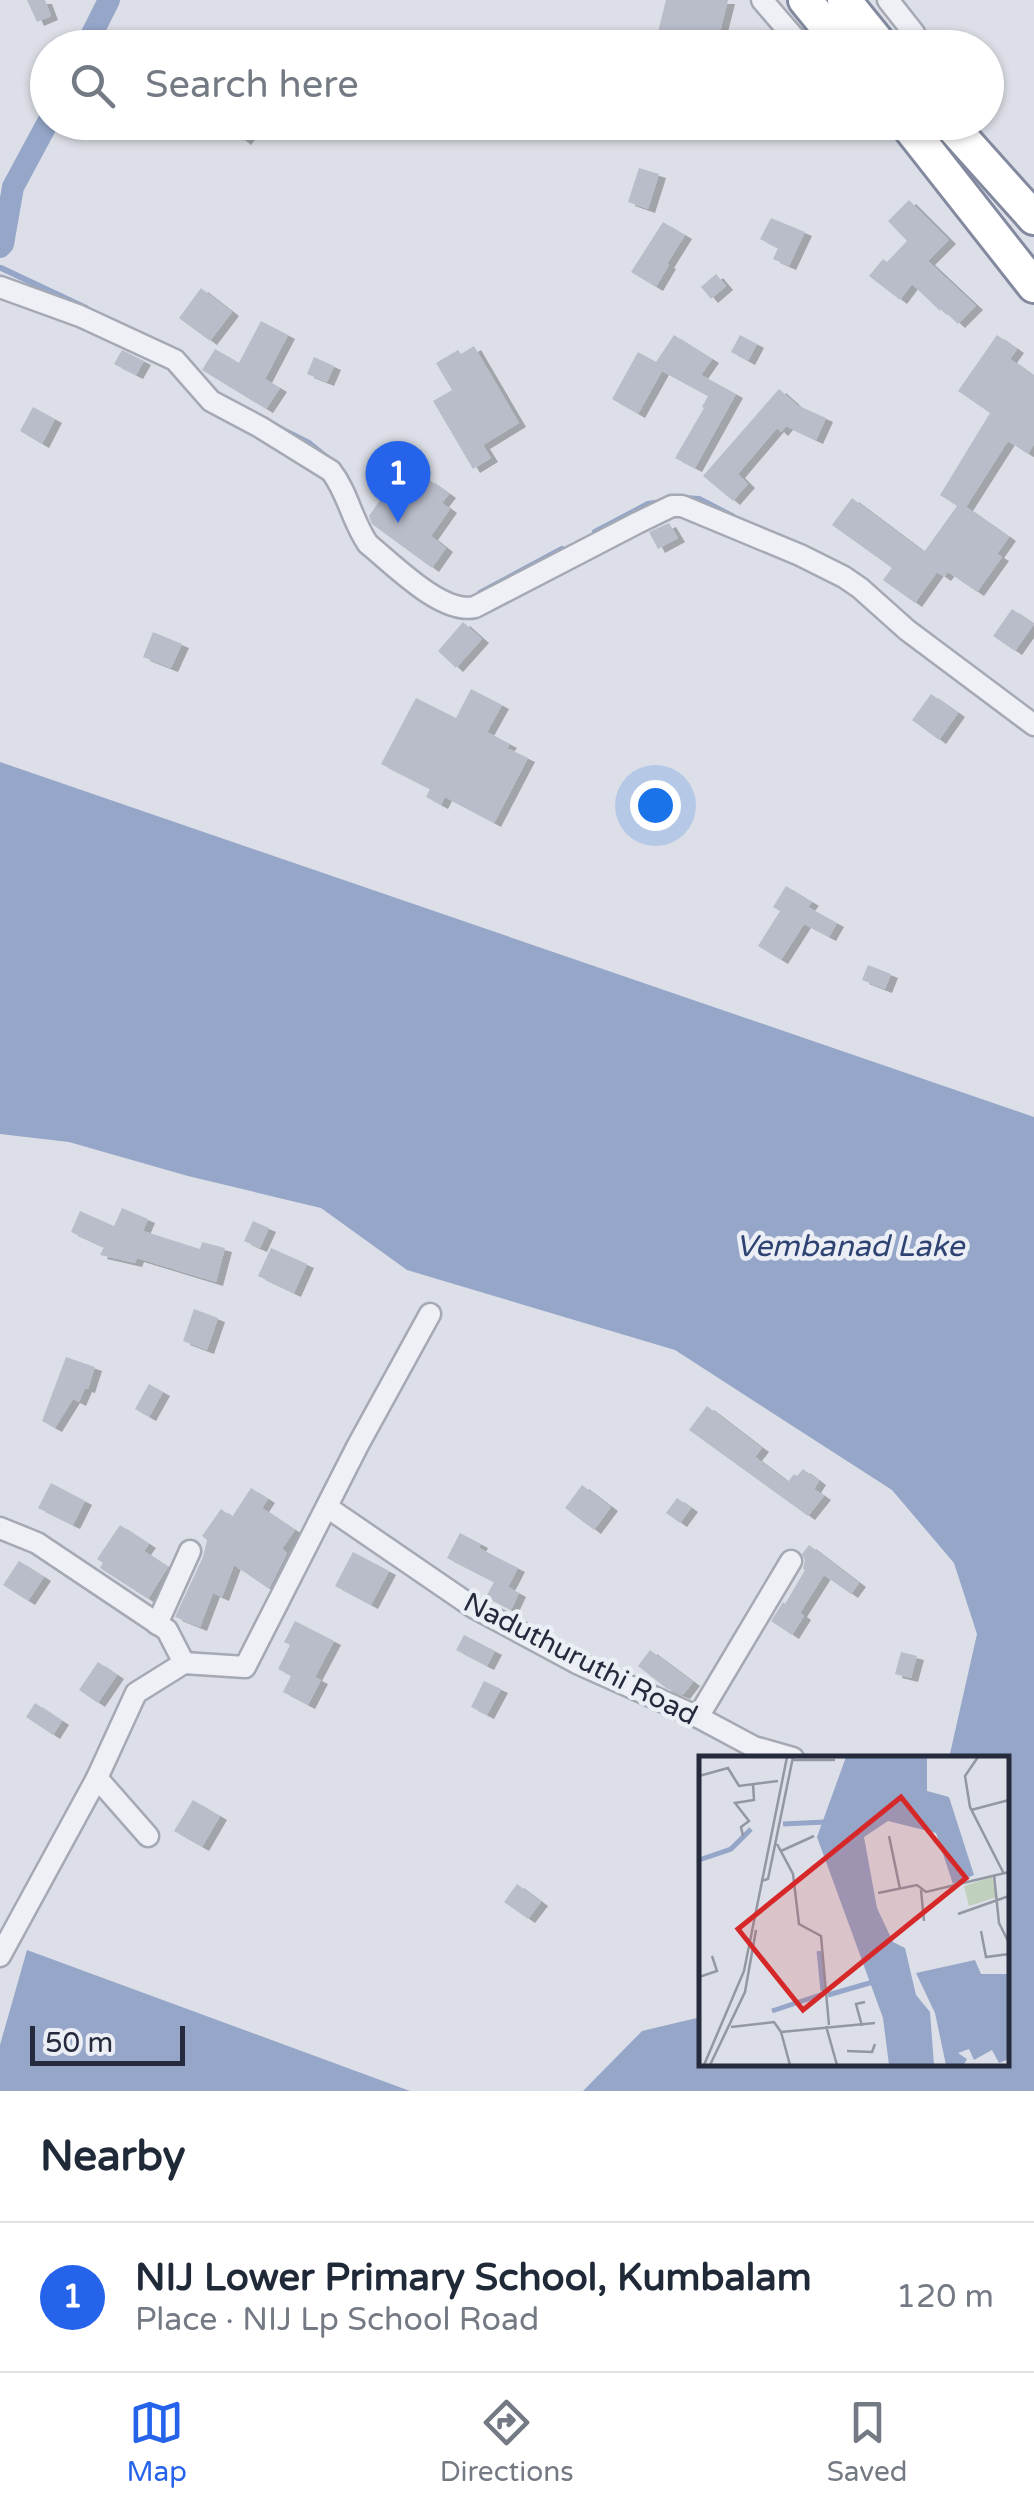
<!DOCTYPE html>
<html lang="en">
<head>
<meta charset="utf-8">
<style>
  :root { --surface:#fff; --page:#f2f2f3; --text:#1f2937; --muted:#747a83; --line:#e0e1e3; --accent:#2563eb }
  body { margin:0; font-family:"Varela Round",sans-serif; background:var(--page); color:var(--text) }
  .scale { position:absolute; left:30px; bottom:25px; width:155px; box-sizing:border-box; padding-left:10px; border:5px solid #252a3d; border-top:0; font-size:28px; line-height:35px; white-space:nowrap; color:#252a3d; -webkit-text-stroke:8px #ebeef5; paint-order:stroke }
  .you { position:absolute; left:655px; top:805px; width:35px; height:35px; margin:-25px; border:8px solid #fff; border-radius:50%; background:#1a73e8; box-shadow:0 0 0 15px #1a73e833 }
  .badge { display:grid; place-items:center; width:65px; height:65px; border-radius:50%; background:var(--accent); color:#fff; font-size:32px; font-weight:700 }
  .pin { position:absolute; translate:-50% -82px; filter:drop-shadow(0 2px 5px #0008) }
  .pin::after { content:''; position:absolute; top:52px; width:35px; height:30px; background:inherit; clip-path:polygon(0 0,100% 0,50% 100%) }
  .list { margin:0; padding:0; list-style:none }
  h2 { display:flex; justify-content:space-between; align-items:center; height:130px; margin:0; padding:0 40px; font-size:42px }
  h2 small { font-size:32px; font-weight:400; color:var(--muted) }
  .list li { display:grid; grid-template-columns:65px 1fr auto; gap:30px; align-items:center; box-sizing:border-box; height:150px; padding:0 40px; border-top:2px solid var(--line) }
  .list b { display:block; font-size:38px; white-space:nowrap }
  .list p { margin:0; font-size:32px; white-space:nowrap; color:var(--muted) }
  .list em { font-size:32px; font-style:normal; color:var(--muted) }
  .icon { flex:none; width:55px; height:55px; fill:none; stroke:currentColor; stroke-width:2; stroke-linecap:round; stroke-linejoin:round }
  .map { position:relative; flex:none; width:1034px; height:2091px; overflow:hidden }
  .search { position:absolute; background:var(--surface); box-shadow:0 2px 8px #0004; left:30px; right:30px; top:30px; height:110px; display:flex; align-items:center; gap:25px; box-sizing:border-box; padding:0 35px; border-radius:55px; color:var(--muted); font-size:38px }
  .sheet { height:280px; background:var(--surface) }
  nav { display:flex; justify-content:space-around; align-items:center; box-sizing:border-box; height:140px; border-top:2px solid var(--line); background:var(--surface); font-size:28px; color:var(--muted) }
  nav a { display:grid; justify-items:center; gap:5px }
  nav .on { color:var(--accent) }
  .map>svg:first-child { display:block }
  .water { fill:#95a6c9 }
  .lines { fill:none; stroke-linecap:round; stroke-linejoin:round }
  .stream { stroke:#95a6c9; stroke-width:6 }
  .canal { stroke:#95a6c9; stroke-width:22 }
  .building { fill:#b9bdca; filter:url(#shadow) }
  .minor-casing { stroke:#a5a9b4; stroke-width:25 }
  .trunk-casing { stroke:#83899e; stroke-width:38 }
  .minor { stroke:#eff0f5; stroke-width:20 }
  .trunk { stroke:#fff; stroke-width:32 }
  .labels { text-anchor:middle; stroke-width:9; stroke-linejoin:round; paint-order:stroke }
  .street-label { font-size:28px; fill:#252a3d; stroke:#ebeef5 }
  .water-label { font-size:30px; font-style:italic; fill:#2e4372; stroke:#ebeef5 }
  .inset-river { fill:none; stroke:#95a6c9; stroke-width:5 }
  .inset-road { fill:none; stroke:#9397a3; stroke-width:2.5 }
  .view { fill:#d62828; fill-opacity:0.15; stroke:#d62828; stroke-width:5 }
  .inset-edge { fill:none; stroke:#252a3d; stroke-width:5 }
</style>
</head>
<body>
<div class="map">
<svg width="1034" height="2091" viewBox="0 0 1034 2091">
  <defs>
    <filter id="shadow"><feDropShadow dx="7" dy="4" stdDeviation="0" flood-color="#0004"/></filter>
  </defs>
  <rect width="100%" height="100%" fill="#dcdfe7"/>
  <!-- water -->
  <g class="water">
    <path d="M0 762 1034 1117V2091H583L642 2031 701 2017 702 2064H1006V1758H949L977 1634 954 1563 892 1490 675 1350 407 1270 321 1208 188 1176 69 1142 0 1134Z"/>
    <path d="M27 1950 410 2091H0V2045Z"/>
  </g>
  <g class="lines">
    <!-- stream -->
    <g class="stream">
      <path d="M1 268 86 308"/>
      <path d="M277 427 309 443 330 460"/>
      <path d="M684 498 699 499 732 516"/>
      <path d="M595 532 648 504 661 502"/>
      <path d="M480 593 562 549"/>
    </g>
    <!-- canal -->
    <g class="canal">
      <path d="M85 48 109 0"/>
      <path d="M0 247 3 244 13 187 48 122"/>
    </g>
  </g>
  <!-- building -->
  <g class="building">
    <path d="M27 0H45L51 16 37 22Z"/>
    <path d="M666 0H728L716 48H654Z"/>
    <path d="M221 122H259L244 141Z"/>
    <path d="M639 168 659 174 648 209 628 202Z"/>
    <path d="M909 200 949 240 928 261 976 306 958 324 942 309 940 311 912 284 900 300 869 276 883 259 887 262 907 241 888 221Z"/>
    <path d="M771 218 805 232 789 266 773 259 778 248 760 239Z"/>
    <path d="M663 222 685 235 667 264 669 265 656 287 631 272Z"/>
    <path d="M716 274 726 286 711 299 701 287Z"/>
    <path d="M201 288 232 312 210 341 179 318Z"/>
    <path d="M261 321 288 335 265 379 280 388 266 409 202 370 215 349 239 363Z"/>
    <path d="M674 335 712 359 701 375 736 394 695 468 675 458 704 408 702 407 708 396 662 371 638 414 612 399 638 352 656 362Z"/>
    <path d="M740 335 757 344 748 361 731 352Z"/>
    <path d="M997 335 1017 349 1010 359 1034 376V444L1028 454 1008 441 966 507 1009 537 997 554 1002 557 977 592 948 572 944 577 937 572 915 603 883 580 892 568 832 525 852 498 924 552 957 506 940 495 990 413 958 391Z"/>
    <path d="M474 346 519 423 483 445 491 458 473 469 433 401 452 390 436 363 458 350 461 354Z"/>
    <path d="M122 350 144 361 136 375 114 364Z"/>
    <path d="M314 357 334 366 327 382 307 374Z"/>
    <path d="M779 389 797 405 826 418 816 440 786 426 781 432 777 428 738 474 748 484 733 501 703 476Z"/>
    <path d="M33 407 55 419 42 444 20 431Z"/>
    <path d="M428 479 449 494 442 503 450 509 431 536 446 548 432 568 372 524 369 516 380 500 401 515Z"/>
    <path d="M669 523 678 538 658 549 649 532Z"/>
    <path d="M1012 609 1034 624 1015 651 993 636Z"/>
    <path d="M463 622 482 639 456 668 438 651Z"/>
    <path d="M153 632 182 644 171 668 143 657Z"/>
    <path d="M471 689 502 705 487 732 510 744 507 748 528 758 494 823 445 797 441 805 426 797 430 789 381 764 416 698 456 718Z"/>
    <path d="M931 694 958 713 939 740 912 720Z"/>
    <path d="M786 886 812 902 808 907 837 923 829 937 804 924 781 960 758 946 780 911 773 907Z"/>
    <path d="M868 965 891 974 885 989 862 980Z"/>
    <path d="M122 1208 148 1219 143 1231 200 1249 202 1242 225 1248 216 1282 137 1258 135 1263 100 1255 104 1247 71 1232 80 1211 114 1226Z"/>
    <path d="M253 1221 269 1228 260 1248 244 1241Z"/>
    <path d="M271 1248 307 1264 294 1293 258 1276Z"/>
    <path d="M194 1309 218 1318 207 1350 183 1341Z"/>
    <path d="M66 1357 95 1367 88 1389 85 1388 79 1402 73 1399 55 1428 42 1421Z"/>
    <path d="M149 1384 163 1392 149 1417 135 1409Z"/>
    <path d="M707 1406 762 1448 755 1457 788 1482 794 1474 797 1476 803 1469 819 1481 814 1489 824 1496 808 1516 689 1430Z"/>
    <path d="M51 1483 85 1501 73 1525 38 1508Z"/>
    <path d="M582 1485 611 1507 594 1530 565 1508Z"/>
    <path d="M251 1488 268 1499 262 1508 295 1530 282 1549 287 1553 269 1589 234 1565 222 1597 213 1593 200 1627 175 1617 203 1557 207 1540 202 1536 221 1509 232 1517Z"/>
    <path d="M677 1498 691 1508 680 1523 666 1513Z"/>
    <path d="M120 1525 149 1544 144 1551 168 1567 148 1599 100 1568 103 1563 97 1559Z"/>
    <path d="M460 1533 481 1544 479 1548 518 1568 508 1587 519 1593 511 1610 486 1597 494 1582 447 1558Z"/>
    <path d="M809 1545 859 1583 851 1594 824 1575 800 1613 804 1616 792 1635 771 1621 783 1602 785 1604 805 1570 803 1569 805 1560 802 1554Z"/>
    <path d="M353 1552 389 1571 371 1605 335 1586Z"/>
    <path d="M19 1561 44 1577 28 1601 3 1585Z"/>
    <path d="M295 1621 334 1641 315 1677 321 1680 308 1705 283 1692 291 1676 278 1669 290 1645 284 1642Z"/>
    <path d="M464 1635 495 1651 487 1666 456 1650Z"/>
    <path d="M650 1650 693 1682 683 1695 666 1688 638 1666Z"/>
    <path d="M901 1652 917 1656 911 1678 895 1674Z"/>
    <path d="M98 1662 117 1675 98 1703 79 1690Z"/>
    <path d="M484 1681 501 1689 487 1715 471 1707Z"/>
    <path d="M35 1703 62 1721 53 1735 26 1717Z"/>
    <path d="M193 1800 220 1816 202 1847 174 1831Z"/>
    <path d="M517 1884 541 1902 528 1919 504 1902Z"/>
  </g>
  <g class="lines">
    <!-- minor casing -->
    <g class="minor-casing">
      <g id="minor">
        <path d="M762 0 792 35 807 48"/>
        <path d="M888 0 914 33 920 48"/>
        <path d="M0 287 80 316 175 360 211 401 260 427 331 471C348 493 352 521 368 544 393 564 442 615 475 607L637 523 672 506H682L800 555 844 577 860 588 907 630 1034 725"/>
        <path d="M327 1507 473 1607 577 1663 698 1717 754 1747 793 1758"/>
        <path d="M0 1528 37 1543 167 1630 184 1663"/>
        <path d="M157 1624 190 1551"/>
        <path d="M698 1717 791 1561"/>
        <path d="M97 1778 148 1836"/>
        <path d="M0 1956 97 1778 136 1693 184 1663 245 1667 358 1445 430 1314"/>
      </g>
    </g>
    <!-- trunk casing -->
    <g class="trunk-casing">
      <g id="trunk">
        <path d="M805 0 844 48"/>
        <path d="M844 0 883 48"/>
        <path d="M905 122 1034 286"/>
        <path d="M948 122 1034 218"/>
      </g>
    </g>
    <!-- minor -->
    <use href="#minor" class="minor"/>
    <!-- trunk -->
    <use href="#trunk" class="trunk"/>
  </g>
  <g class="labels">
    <!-- street labels -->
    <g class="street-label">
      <text transform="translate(581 1658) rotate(27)" y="10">Naduthuruthi Road</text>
    </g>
    <!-- water labels -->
    <g class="water-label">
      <text x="850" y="1256">Vembanad Lake</text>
    </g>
  </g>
  <!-- overview -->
  <g transform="translate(699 1756)">
    <rect width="310" height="310" fill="#dcdfe7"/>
    <path d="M293 121 298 141 270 150 265 130Z" fill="#bfd1bd"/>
    <path d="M147 1H228V35L250 41 275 119 254 128 237 77 189 65 165 81 178 152 194 186 206 192 217 239 231 256 235 309H190L184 262 118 81ZM276 204 282 218H310V303L300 307 293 294 275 304 270 293 259 297 268 303 265 308 247 309 236 257 217 217Z" fill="#95a6c9"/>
    <path class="inset-river" d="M84 68 126 66M0 104 32 93 52 73M120 195 124 235M129 239 174 226M73 255 124 238"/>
    <path class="inset-road" d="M279 1 266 20 271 51 305 118M93 4H136M0 20 29 12 40 30 79 25M272 54 310 44M44 80 42 71 50 65 36 47 55 44 54 28M190 80 201 133M78 88 94 118 100 168 122 180 130 269M82 95 115 80M295 119 300 167 310 187M62 125 69 123 94 1M222 134 225 165M179 137 218 129 227 136 310 116M259 158 310 140M282 175 287 201 310 198M0 221 18 215 13 200M127 270 138 309M163 270 157 248 166 246M32 271 75 266 82 276M82 276 176 267M82 276 91 309M148 295 173 296 176 288M5 309 45 215 88 1M11 309 46 236 57 174"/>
    <path class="view" d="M202 41 267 122 104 254 39 173Z"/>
    <rect width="310" height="310" class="inset-edge"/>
  </g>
</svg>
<div class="scale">50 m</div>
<div class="you"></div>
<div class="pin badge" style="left:398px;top:523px">1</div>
<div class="search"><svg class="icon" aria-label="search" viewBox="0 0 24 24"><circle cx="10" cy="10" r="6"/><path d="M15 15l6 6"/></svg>Search here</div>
</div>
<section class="sheet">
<h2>Nearby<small></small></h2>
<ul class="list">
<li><span class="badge">1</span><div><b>NIJ Lower Primary School, Kumbalam</b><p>Place · NIJ Lp School Road</p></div><em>120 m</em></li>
</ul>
</section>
<nav>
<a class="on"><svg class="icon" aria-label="map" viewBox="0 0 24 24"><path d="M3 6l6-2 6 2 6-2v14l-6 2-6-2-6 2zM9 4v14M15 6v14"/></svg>Map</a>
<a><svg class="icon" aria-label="directions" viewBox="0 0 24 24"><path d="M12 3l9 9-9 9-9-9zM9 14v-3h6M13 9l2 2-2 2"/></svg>Directions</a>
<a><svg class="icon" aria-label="saved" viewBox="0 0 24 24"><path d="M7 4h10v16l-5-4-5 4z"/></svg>Saved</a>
</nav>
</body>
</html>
